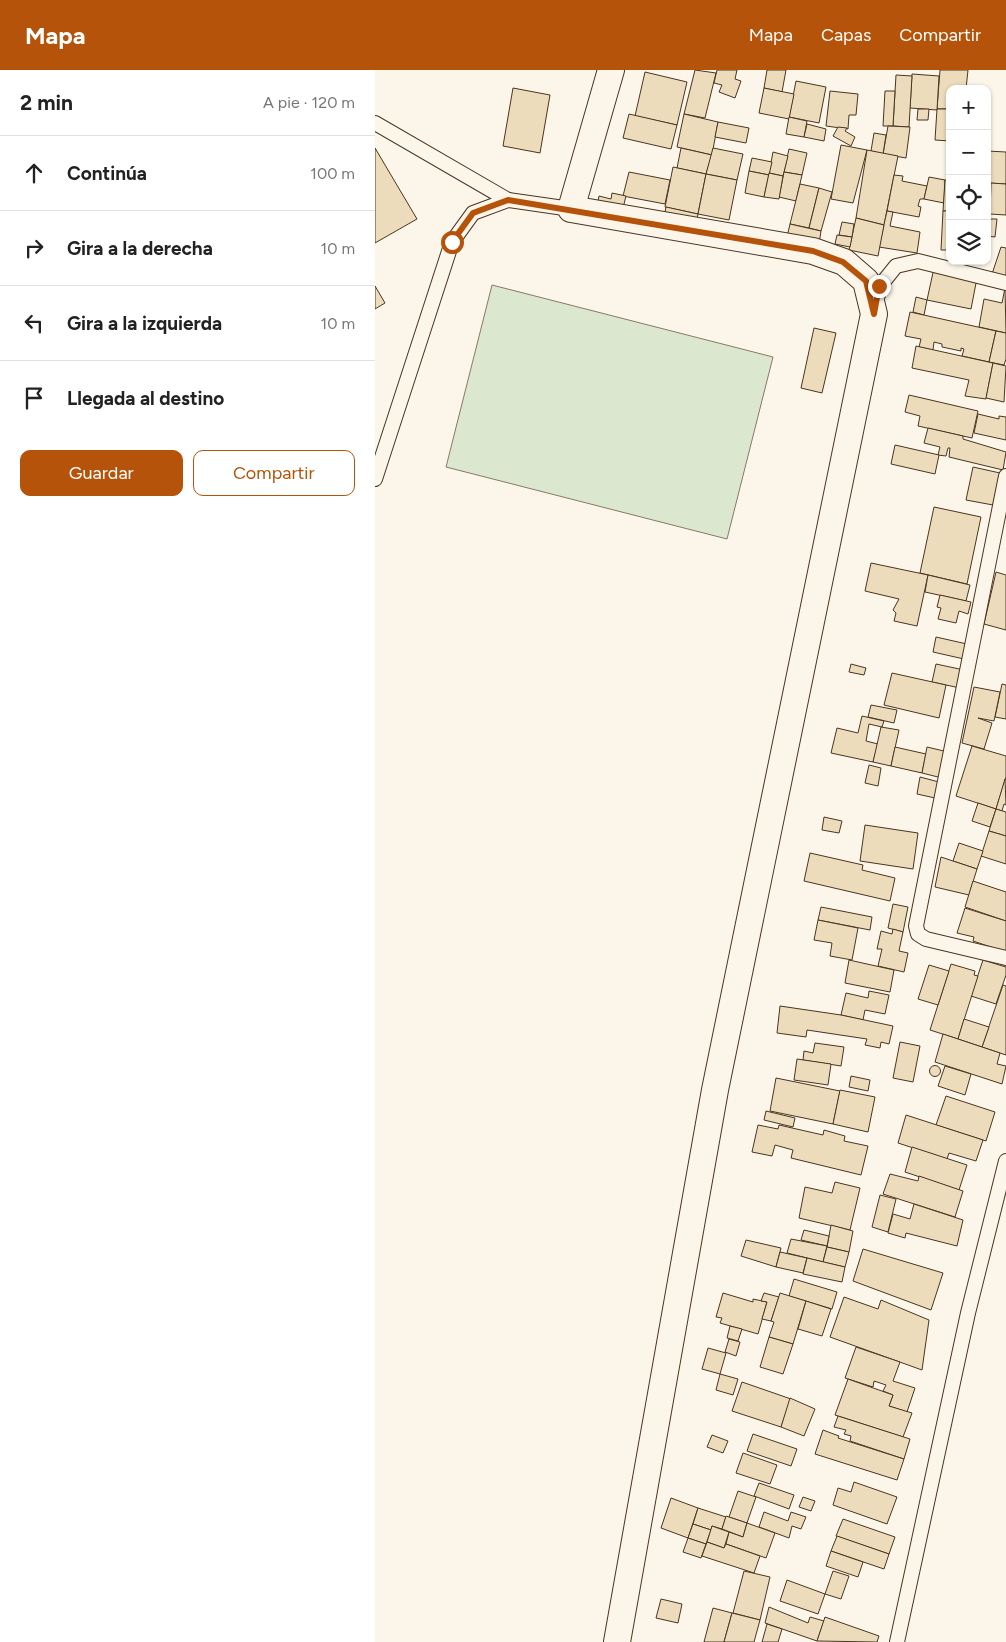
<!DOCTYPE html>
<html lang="es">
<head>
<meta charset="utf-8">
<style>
  :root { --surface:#fff; --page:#f6f6f6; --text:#222; --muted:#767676; --line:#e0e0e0; --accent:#b45309 }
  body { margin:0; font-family:Figtree,sans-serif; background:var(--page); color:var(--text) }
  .controls { position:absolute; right:15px; top:15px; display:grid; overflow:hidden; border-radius:10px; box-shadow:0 1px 4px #0004 }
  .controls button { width:45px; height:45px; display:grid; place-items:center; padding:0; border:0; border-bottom:1px solid var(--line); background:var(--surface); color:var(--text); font:25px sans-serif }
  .stop { position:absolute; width:15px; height:15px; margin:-11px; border:4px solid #b45309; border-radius:50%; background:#fff }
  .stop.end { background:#b45309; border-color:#fff; box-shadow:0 1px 5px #0008 }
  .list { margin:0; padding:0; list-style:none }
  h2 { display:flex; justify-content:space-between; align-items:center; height:65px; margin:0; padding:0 20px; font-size:21px }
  h2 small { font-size:16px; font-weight:400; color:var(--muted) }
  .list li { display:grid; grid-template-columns:32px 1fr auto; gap:15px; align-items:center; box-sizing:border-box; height:75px; padding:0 20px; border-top:1px solid var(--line) }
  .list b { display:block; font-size:19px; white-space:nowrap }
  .list em { font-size:16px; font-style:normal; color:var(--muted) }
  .actions { display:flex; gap:10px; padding:15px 20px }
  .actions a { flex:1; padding:11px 0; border:1px solid var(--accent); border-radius:10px; text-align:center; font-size:18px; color:var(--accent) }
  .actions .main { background:var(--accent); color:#fff }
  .icon { flex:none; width:28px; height:28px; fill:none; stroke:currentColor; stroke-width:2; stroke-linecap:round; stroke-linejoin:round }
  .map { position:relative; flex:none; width:631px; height:1572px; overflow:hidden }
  header { display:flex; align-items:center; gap:30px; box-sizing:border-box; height:70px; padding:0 25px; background:var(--accent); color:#fff }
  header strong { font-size:24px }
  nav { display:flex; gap:28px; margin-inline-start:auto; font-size:18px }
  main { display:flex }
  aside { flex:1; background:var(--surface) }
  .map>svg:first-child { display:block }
  .green { fill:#dce7d0; stroke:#887966 }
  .building { fill:#ecdcbc; stroke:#4a3520 }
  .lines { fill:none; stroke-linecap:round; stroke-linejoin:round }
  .lane-casing { stroke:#4a3520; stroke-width:16 }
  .street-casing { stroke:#4a3520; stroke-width:28 }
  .lane { stroke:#fbf6e9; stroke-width:14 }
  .street { stroke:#fbf6e9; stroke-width:26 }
  .route { stroke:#b45309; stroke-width:6 }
</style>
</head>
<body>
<header>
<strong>Mapa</strong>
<nav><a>Mapa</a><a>Capas</a><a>Compartir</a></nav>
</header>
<main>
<aside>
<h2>2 min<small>A pie · 120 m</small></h2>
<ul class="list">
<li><svg class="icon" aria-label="ahead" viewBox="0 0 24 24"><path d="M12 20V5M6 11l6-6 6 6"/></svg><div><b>Continúa</b></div><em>100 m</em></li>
<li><svg class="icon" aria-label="right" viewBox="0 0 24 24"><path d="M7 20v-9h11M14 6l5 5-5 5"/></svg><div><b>Gira a la derecha</b></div><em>10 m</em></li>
<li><svg class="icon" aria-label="left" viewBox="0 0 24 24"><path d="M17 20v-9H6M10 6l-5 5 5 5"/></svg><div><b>Gira a la izquierda</b></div><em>10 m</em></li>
<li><svg class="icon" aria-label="arrive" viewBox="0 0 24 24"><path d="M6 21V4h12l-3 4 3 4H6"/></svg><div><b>Llegada al destino</b></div></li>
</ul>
<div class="actions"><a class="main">Guardar</a><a>Compartir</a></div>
</aside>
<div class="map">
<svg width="631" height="1572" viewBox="0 0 631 1572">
  <rect width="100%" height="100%" fill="#fbf6e9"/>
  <!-- green -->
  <path class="green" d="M117 215 398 287 352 469 71 397Z"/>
  <!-- building -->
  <g class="building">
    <path d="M320 0 341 3 330 48 309 44Z"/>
    <path d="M342 0H362L360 9 366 11 360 28 344 22 347 15 339 13Z"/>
    <path d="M392 0H411L407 22 389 18Z"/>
    <path d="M565 0H593L591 19H575V39H562Z"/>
    <path d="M270 2 312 12 302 55 260 46Z"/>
    <path d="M537 4 564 6 562 40 535 38Z"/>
    <path d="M521 5 537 6 534 57 518 56Z"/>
    <path d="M421 11 451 17 444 53 414 47Z"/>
    <path d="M138 18 175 25 165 83 128 76Z"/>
    <path d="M389 18 419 24 414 49 384 43Z"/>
    <path d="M455 21 483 24 481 45H474L473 59 451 56Z"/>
    <path d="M510 21H520L518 56H508Z"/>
    <path d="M543 39H554L553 50H542Z"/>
    <path d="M562 39H575V71L560 70Z"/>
    <path d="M254 44 302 55 296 79 248 68Z"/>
    <path d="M309 44 343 52 337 85 302 77Z"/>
    <path d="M414 47 432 51 429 67 411 64Z"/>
    <path d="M343 52 374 58 371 73 340 67Z"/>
    <path d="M432 54 451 59 449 71 429 67Z"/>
    <path d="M513 56 535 57 531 88 508 84Z"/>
    <path d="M463 57 472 58 470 61 480 67 476 76 458 66Z"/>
    <path d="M499 63 511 65 508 84 496 81Z"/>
    <path d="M466 75 492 80 478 133 456 129Z"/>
    <path d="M0 78 42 149 0 173Z"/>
    <path d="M306 78 337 85 331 104 302 98Z"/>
    <path d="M338 78 368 84 362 110 331 104Z"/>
    <path d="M414 79 432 83 427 105 409 102Z"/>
    <path d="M492 80 523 86 509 155 481 148Z"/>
    <path d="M612 81 631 82V114L612 113Z"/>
    <path d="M398 82 413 86 408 106 394 103Z"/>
    <path d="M377 88 397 92 394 105 374 101Z"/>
    <path d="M298 97 331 104 323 144 290 137Z"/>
    <path d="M374 101 394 105 389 127 370 123Z"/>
    <path d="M254 102 295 110 290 134 248 126Z"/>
    <path d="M409 102 427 105 421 131 404 127Z"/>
    <path d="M394 103 408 106 404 129 389 127Z"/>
    <path d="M331 104 362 110 354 150 323 144Z"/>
    <path d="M519 105 528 106 527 111 552 116 549 129H545L543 136 546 137 544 147 512 141Z"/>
    <path d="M554 107 570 110 569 133 549 129Z"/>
    <path d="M570 110H575V141H568Z"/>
    <path d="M612 113H616L615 144H612Z"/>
    <path d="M616 113 631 114V145L615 144Z"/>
    <path d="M425 114 444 118 434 158 415 154Z"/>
    <path d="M444 118 457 122 446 161 434 158Z"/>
    <path d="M237 123 251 126 247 142 222 136 224 126 236 129Z"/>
    <path d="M291 137 323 144 321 154 289 147Z"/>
    <path d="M512 141 518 142 515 156 545 162 542 183 504 177Z"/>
    <path d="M568 141H575V180H566Z"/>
    <path d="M481 148 509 155 503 186 474 180Z"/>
    <path d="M612 149H622L620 167 612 166Z"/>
    <path d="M467 152 479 154 477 167 464 165Z"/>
    <path d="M415 154 446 161 444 174 412 167Z"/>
    <path d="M462 165 477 167 475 177 460 174Z"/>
    <path d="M626 177 631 178V211L616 207Z"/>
    <path d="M559 198 602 208 596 239 552 230Z"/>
    <path d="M0 216 10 233 0 239Z"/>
    <path d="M630 218 631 263 604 257 609 229 627 233Z"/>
    <path d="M541 227 552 230 549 245 538 242Z"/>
    <path d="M535 242 621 261 614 292 587 286 589 279 586 278V281L567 277V274L559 272 558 280 544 277 546 269 530 266Z"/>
    <path d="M439 258 461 263 447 323 426 318Z"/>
    <path d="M621 261 631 263V289L629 295 614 292Z"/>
    <path d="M541 276 618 293 611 329 590 326 594 310 537 298Z"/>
    <path d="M618 293 631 296 629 332 611 328Z"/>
    <path d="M534 325 603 341 597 368 543 356 545 346 530 342Z"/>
    <path d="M603 344 624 349V346L631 347V370L599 363Z"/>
    <path d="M553 358 588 366V369L631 382 628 400 574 387 575 378H573L571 386 563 385 565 377 549 373Z"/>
    <path d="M520 375 564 385 560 404 516 394Z"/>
    <path d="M598 397 625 403 618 435 591 430Z"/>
    <path d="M559 437 606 447 592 514 545 503Z"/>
    <path d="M496 493 553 505 542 556 519 551 521 543 518 540 524 529 490 521Z"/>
    <path d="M621 502 631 505V560L609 554Z"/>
    <path d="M553 505 595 515 591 531 550 522Z"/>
    <path d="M565 525 596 532 593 544 584 541 581 553 563 549 566 538 562 537Z"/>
    <path d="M561 567 592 574 589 589 558 582Z"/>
    <path d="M476 594 491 598 489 605 474 602Z"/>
    <path d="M561 594 589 600 585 618 557 612Z"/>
    <path d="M517 603 571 615 564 648 509 635Z"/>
    <path d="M627 614 631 615V649L620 647Z"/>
    <path d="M599 617 625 622 619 651 603 648 617 653 609 679 587 673Z"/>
    <path d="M496 635 522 640 519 653 493 647Z"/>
    <path d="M487 646 509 651 507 657 494 654 491 671 503 674 498 692 456 683 462 658 483 663Z"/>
    <path d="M506 657 524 660 516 696 498 692Z"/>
    <path d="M597 676 631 686V707L621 739 581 726Z"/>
    <path d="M520 677 551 684 547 703 516 696Z"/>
    <path d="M552 677 573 682 567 708 547 703Z"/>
    <path d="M494 695 506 698 503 716 490 713Z"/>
    <path d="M545 707 564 712 560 728 542 724Z"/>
    <path d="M630 709 631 735 629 734 627 741 621 739Z"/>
    <path d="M603 733 621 739 615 757 597 751Z"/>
    <path d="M621 739 631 742V766L614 761Z"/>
    <path d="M449 747 467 751 464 763 447 760Z"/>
    <path d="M490 755 543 763 538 799 485 791Z"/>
    <path d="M614 761 631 766V794L606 786Z"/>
    <path d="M584 773 608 781 602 799 578 791Z"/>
    <path d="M435 783 488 795 487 800 520 808 515 831 429 811Z"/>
    <path d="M566 787 602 799 594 825 560 817Z"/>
    <path d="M598 811 631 822V851L590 837Z"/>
    <path d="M518 834 533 837 528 862 513 858Z"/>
    <path d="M446 837 497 847 495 860 443 850Z"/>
    <path d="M590 838 631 851V882L598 871 599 867 582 863Z"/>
    <path d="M443 850 483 858 477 890 455 886 457 873 439 870Z"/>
    <path d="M518 859 528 862 524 881 533 883 529 902 503 896 507 879H502L506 861 517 864Z"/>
    <path d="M474 890 519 900 515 922 470 913Z"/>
    <path d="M608 890 631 897V905L621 934 596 926Z"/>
    <path d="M576 894 600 901 599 905 603 906 583 969 555 960Z"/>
    <path d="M554 895 574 901 563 935 543 929Z"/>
    <path d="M628 915 631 916V985L607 977Z"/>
    <path d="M494 921 514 925 510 944 490 940 488 950 466 945 471 923 493 928Z"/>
    <path d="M405 936 466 945 518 956 514 974 506 972 505 978 490 975 492 969 432 960 431 967 402 963Z"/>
    <path d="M589 949 614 957 607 977 583 969Z"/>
    <path d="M568 964 625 983 622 994 631 996 627 1014 560 992Z"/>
    <path d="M525 972 545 976 538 1012 518 1008Z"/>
    <path d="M440 973 469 977 466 996 428 990 429 981 438 983Z"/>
    <path d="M422 989 456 994 453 1015 419 1010Z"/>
    <circle cx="560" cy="1001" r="5.5"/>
    <path d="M570 996 596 1004 590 1025 563 1016Z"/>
    <path d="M476 1006 495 1010 493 1021 474 1017Z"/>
    <path d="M401 1008 465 1021 458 1054 395 1041Z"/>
    <path d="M465 1020 500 1027 493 1062 458 1054Z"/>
    <path d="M571 1026 620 1042 611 1071 561 1055Z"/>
    <path d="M391 1041 420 1048 418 1057 389 1050Z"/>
    <path d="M531 1045 608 1070 601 1091 574 1083 572 1089 523 1073Z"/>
    <path d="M383 1055 403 1059 404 1055 448 1065 449 1060 470 1066 469 1071 493 1076 486 1105 416 1088 418 1080 400 1075 397 1086 377 1082Z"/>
    <path d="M537 1077 592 1095 584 1120 530 1102Z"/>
    <path d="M515 1104 543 1111 544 1106 588 1121 580 1147 508 1124Z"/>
    <path d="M460 1112 485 1118 475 1160 424 1148 430 1117 457 1123Z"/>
    <path d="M505 1125 521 1129 513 1162 497 1157Z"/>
    <path d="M539 1134 588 1150 582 1176 531 1163 530 1168 513 1163 518 1144 535 1149Z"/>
    <path d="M456 1155 478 1161 474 1182 452 1177Z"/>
    <path d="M429 1160 454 1166 452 1176 426 1170Z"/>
    <path d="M416 1169 452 1176 448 1192 412 1183Z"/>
    <path d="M371 1170 406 1178 401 1197 366 1186Z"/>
    <path d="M452 1177 474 1182 470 1197 448 1192Z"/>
    <path d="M488 1179 568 1203 556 1240 478 1211Z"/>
    <path d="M405 1182 432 1188 428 1203 401 1197Z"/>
    <path d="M432 1188 470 1197 467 1212 428 1204Z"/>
    <path d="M419 1209 462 1222 457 1239 414 1226Z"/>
    <path d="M348 1223 378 1232V1229L392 1232 383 1264 345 1253 347 1248 341 1247Z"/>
    <path d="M389 1223 404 1227 396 1251 387 1249 392 1232 386 1231Z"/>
    <path d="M405 1223 431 1231 418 1274 394 1267 399 1252 396 1251Z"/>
    <path d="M469 1227 503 1239 506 1230 554 1250 547 1300 455 1267Z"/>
    <path d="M431 1231 456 1239 447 1266 423 1259Z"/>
    <path d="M355 1256 367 1259 363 1271 352 1268Z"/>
    <path d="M394 1267 418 1274 408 1304 385 1297Z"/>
    <path d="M354 1269 365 1272 361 1286 350 1282Z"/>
    <path d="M481 1277 525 1292 518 1311 540 1318 532 1342 514 1336 518 1325 508 1321 511 1315 499 1311 498 1317 470 1308Z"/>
    <path d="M333 1278 351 1283 345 1304 327 1299Z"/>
    <path d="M345 1304 363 1309 358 1325 341 1320Z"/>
    <path d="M473 1309 518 1325 514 1336 537 1343 528 1367 460 1345Z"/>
    <path d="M367 1312 416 1329 406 1357 357 1341Z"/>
    <path d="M415 1328 440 1339 429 1366 406 1357Z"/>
    <path d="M463 1346 535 1369 529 1389 475 1371 476 1366 469 1364 471 1360 459 1357Z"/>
    <path d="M448 1360 464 1366 463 1368 529 1389 522 1410 440 1384Z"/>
    <path d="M378 1364 422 1379 416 1396 372 1381Z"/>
    <path d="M337 1365 353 1371 348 1383 332 1377Z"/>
    <path d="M368 1383 402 1395 395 1414 361 1403Z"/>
    <path d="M479 1412 522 1427 512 1454 458 1435 463 1418 476 1422Z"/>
    <path d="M384 1413 419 1425 414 1439 379 1426Z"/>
    <path d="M363 1421 381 1427 372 1453 354 1447Z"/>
    <path d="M428 1427 440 1431 436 1441 424 1437Z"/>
    <path d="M296 1428 323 1438 313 1468 286 1458Z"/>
    <path d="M323 1438 351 1447 347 1459 337 1456 336 1460 318 1454Z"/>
    <path d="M389 1442 413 1451 416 1442 431 1447 426 1459 417 1456 414 1468 384 1457Z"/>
    <path d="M351 1446 372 1453 368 1467 347 1459Z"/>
    <path d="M468 1449 520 1467 514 1484 461 1466Z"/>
    <path d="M372 1453 400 1463 391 1488 351 1474 354 1462 368 1467Z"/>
    <path d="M318 1454 336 1460 331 1474 313 1468Z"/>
    <path d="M337 1456 354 1462 349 1478 332 1472Z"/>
    <path d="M462 1466 514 1484 509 1499 456 1481Z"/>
    <path d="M313 1468 331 1474 326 1488 308 1482Z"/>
    <path d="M332 1472 349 1478 351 1474 385 1486 379 1503 327 1486Z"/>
    <path d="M456 1481 488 1492 483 1507 451 1496Z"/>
    <path d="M369 1501 395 1507 385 1550 358 1543Z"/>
    <path d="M458 1501 474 1506 466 1529 450 1524Z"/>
    <path d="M412 1510 450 1524 443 1544 405 1531Z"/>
    <path d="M286 1529 307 1534 303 1553 281 1548Z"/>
    <path d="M394 1537 433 1553 435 1547 449 1551 442 1571 390 1553Z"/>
    <path d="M338 1538 357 1543 349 1572H329Z"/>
    <path d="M357 1543 385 1550 379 1572H349Z"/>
    <path d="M450 1547 504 1566 502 1572 442 1571Z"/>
    <path d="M392 1554 407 1559 403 1572H387Z"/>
  </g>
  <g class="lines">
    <!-- lane casing -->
    <g class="lane-casing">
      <g id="lane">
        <path d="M0 53 133 130"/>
        <path d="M501 233 505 216 521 196 543 191 631 213"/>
        <path d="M631 406 541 856 543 864 551 869 631 888"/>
        <path d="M0 409 77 172 98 143 133 130 196 139"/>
        <path d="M522 1572 593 1243 631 1091"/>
      </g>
    </g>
    <!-- street casing -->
    <g class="street-casing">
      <path id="street" d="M236 0 196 139 438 181 469 192 491 211 499 244 340 1020 242 1572"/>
    </g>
    <!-- lane -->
    <use href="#lane" class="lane"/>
    <!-- street -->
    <use href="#street" class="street"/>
  </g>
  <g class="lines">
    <!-- route -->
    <path class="route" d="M77 172 98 143 133 130 438 181 468 192 491 211 499 244 504 216"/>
  </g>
</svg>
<div class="controls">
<button>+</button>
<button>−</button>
<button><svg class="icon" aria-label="locate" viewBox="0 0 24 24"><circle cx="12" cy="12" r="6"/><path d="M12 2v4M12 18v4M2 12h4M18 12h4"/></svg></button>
<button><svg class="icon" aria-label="layers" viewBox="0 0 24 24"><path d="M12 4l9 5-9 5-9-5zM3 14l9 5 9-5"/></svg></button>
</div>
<div class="stop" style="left:77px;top:172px"></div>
<div class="stop end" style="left:504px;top:216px"></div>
</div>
</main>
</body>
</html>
